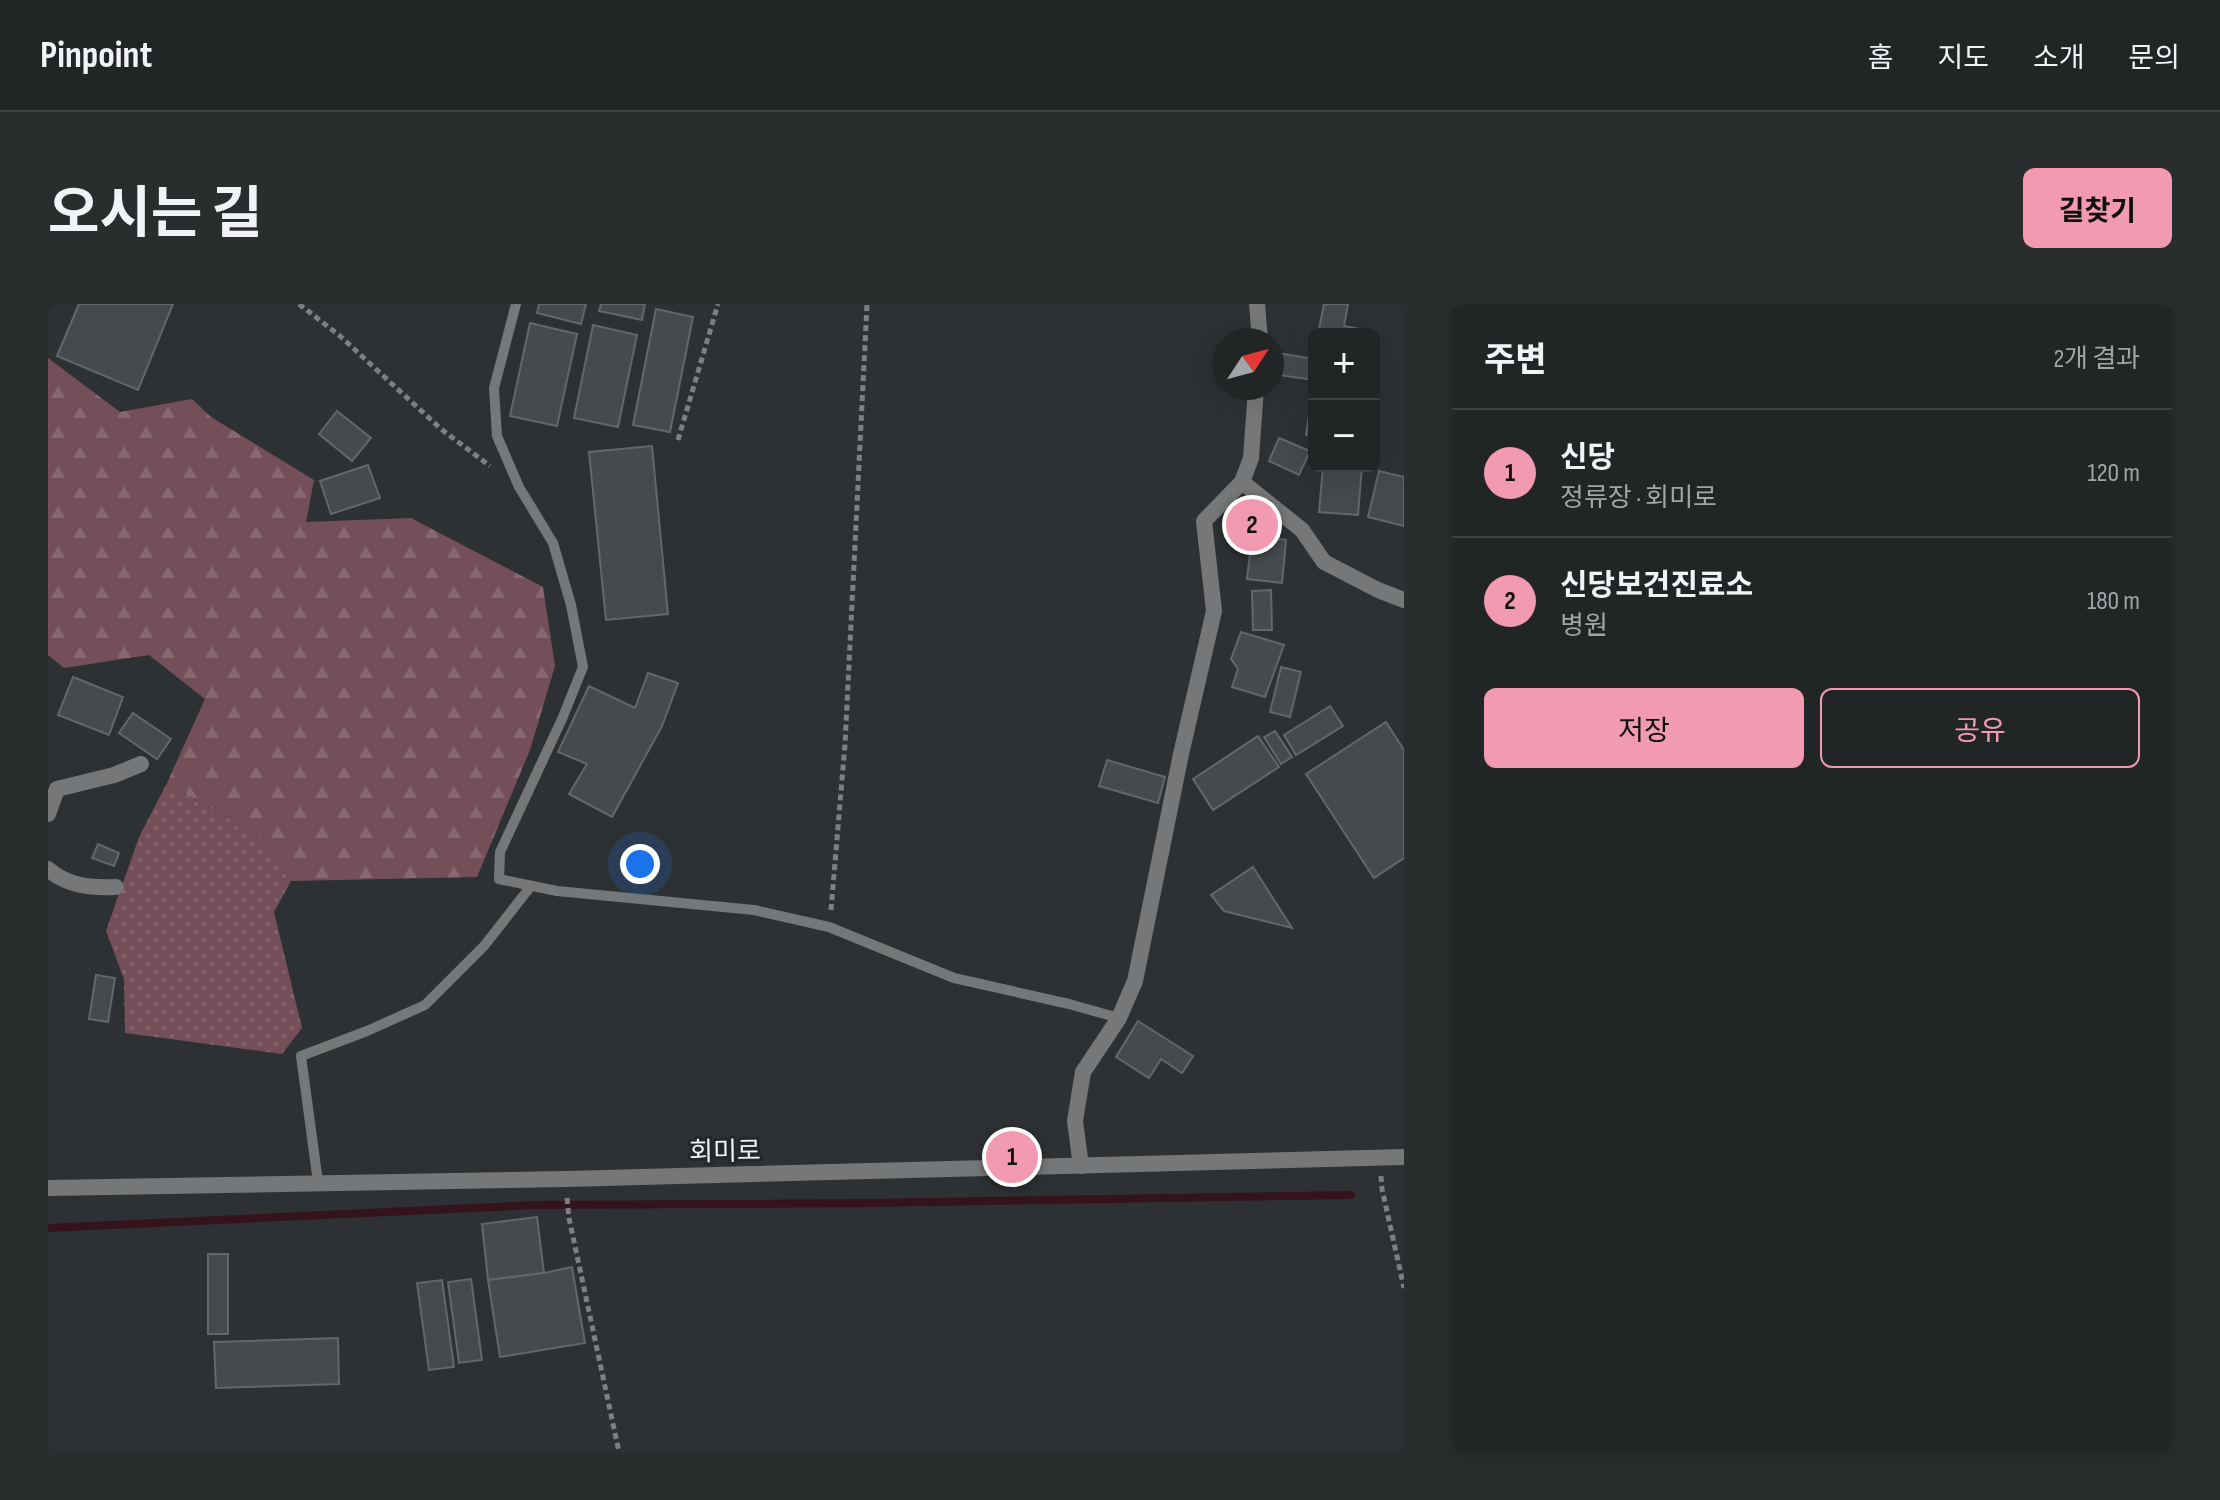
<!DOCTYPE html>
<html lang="ko">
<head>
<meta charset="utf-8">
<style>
  :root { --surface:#222526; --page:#2a2d2e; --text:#f1f3f6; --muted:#a2a5a7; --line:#3f4243; --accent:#f19ab2 }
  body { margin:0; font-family:"Sofia Sans Condensed","Noto Sans KR",sans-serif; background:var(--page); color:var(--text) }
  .controls { position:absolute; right:24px; top:24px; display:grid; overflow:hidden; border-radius:12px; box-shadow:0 8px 32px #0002 }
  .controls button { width:72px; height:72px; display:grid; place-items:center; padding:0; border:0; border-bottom:2px solid var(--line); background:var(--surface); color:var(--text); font:40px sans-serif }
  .compass { position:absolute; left:1164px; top:24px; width:72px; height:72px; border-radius:50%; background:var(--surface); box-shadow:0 8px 32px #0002; rotate:54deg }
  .you { position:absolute; left:592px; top:560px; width:28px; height:28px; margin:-20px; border:6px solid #fff; border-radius:50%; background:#1a73e8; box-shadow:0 0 0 12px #1a73e833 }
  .badge { display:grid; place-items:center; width:52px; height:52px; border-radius:50%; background:var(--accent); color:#111; font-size:26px; font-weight:700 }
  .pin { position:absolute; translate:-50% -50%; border:4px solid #fff; box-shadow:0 2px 8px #0006 }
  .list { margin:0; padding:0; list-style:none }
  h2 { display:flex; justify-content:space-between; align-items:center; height:104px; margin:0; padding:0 32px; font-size:34px }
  h2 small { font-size:26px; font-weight:400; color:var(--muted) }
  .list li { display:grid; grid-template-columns:52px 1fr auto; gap:24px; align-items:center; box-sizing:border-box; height:128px; padding:0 32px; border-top:2px solid var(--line) }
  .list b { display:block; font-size:30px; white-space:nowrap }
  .list p { margin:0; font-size:26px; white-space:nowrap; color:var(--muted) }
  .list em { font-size:26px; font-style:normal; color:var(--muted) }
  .actions { display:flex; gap:16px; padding:24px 32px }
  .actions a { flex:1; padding:18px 0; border:2px solid var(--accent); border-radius:12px; text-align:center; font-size:28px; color:var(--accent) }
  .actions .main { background:var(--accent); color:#111 }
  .map { position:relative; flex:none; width:1356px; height:1148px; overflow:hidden; border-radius:12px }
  header { display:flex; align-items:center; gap:48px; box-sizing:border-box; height:112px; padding:0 40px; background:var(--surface); border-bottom:2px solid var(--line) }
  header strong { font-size:38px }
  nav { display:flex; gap:44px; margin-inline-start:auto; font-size:28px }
  .intro { display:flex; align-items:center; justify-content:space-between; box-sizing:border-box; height:192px; padding:0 48px }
  h1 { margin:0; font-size:56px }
  .button { padding:20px 36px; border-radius:12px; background:var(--accent); color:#111; font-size:28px; font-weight:700 }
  main { display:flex; gap:48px; padding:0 48px }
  aside { flex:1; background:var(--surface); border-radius:12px; box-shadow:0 8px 32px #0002 }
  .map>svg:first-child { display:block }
  .forest { fill:url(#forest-firs) }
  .garden { fill:url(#garden-dots) }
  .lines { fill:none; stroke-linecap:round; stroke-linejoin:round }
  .stream { stroke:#34131d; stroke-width:8 }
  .building { fill:#464a4c; stroke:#63676a; stroke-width:2 }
  .path { stroke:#7d7f81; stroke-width:5; stroke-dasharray:6 4; stroke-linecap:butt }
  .service { stroke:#757778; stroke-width:10 }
  .minor { stroke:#757778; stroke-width:16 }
  .tertiary { stroke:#757778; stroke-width:16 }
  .labels { text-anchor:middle; stroke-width:6; stroke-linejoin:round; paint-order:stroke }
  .street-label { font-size:26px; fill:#eff1f3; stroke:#242729 }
</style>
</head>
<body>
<header>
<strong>Pinpoint</strong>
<nav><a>홈</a><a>지도</a><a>소개</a><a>문의</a></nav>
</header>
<div class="intro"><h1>오시는 길</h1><a class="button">길찾기</a></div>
<main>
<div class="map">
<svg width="1356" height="1148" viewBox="0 0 1356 1148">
  <defs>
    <pattern id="forest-firs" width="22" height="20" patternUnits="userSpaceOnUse" patternTransform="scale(2)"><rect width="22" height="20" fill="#744e58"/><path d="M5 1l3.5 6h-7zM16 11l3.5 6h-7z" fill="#886870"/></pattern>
    <pattern id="garden-dots" width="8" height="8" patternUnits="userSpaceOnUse" patternTransform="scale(2)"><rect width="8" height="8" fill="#744e58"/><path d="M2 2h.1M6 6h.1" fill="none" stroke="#886870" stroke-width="1.8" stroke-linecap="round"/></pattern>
  </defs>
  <rect width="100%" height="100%" fill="#2e3133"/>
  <!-- forest -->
  <path class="forest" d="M0 54 72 108 144 95 163 113 266 176 258 218 363 214 495 283 507 362 482 446 429 573 243 577 214 534 119 479 157 395 101 351 16 364 0 351Z"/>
  <!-- garden -->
  <path class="garden" d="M119 479 214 534 243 577 226 608 254 724 234 750 77 729 76 675 58 627 91 533Z"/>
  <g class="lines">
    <!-- stream -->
    <path class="stream" d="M0 924 487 901 822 899 1303 891"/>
  </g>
  <!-- building -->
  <g class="building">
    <path d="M31 0H125L90 86 9 52Z"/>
    <path d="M491 0H538L533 20 489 9Z"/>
    <path d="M553 0H597L594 16 551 7Z"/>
    <path d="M1276 0H1300L1296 22 1312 25 1311 30H1270Z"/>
    <path d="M608 5 645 13 622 128 585 121Z"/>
    <path d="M482 19 529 30 509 122 462 112Z"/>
    <path d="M545 21 589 31 570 123 526 114Z"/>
    <path d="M1224 48 1266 55V76L1224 70Z"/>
    <path d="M1266 79V132L1258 131Z"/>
    <path d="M289 107 323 134 304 157 271 130Z"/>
    <path d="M1231 134 1262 147 1251 171 1221 157Z"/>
    <path d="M604 142 620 310 558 316 541 148Z"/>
    <path d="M320 161 332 194 283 210 272 177Z"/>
    <path d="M1275 162H1314L1310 211 1271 208Z"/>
    <path d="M1331 167 1356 173V222L1320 213Z"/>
    <rect x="1188" y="206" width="28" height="25"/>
    <path d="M1204 232 1238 236 1234 279 1199 275Z"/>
    <path d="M1223 286 1224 326H1205L1204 287Z"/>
    <path d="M1193 328 1236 341 1217 393 1184 383 1190 365 1183 355Z"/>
    <path d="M1233 363 1253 368 1242 413 1222 408Z"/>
    <path d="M600 369 630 379 614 422 564 513 521 490 539 460 510 448 541 382 587 404Z"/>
    <path d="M25 373 75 393 61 431 10 411Z"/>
    <path d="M1282 402 1295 422 1248 451 1236 431Z"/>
    <path d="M85 409 123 435 109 455 71 429Z"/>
    <path d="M1338 418 1356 446V554L1326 574 1258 470Z"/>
    <path d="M1227 427 1244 453 1233 460 1216 433Z"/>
    <path d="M1210 432 1231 463 1165 506 1145 475Z"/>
    <path d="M1059 456 1117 473 1110 499 1051 482Z"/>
    <path d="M50 540 71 549 66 562 44 554Z"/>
    <path d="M1205 563 1244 624 1176 607 1163 591Z"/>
    <path d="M48 671 67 674 60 718 41 715Z"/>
    <path d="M1090 717 1145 752 1134 769 1113 755 1101 774 1068 753Z"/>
    <path d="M489 913 496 969 440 976 434 920Z"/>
    <rect x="160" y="950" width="20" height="80"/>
    <path d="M524 963 537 1039 452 1053 440 976 496 969Z"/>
    <path d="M423 975 434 1056 411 1059 400 978Z"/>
    <path d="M394 976 406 1063 381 1066 369 979Z"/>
    <path d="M290 1034 291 1080 168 1084 166 1038Z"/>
  </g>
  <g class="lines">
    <!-- path -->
    <g class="path">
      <path d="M251 0 292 32 393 125 442 162"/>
      <path d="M630 136 670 0"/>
      <path d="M783 606 797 440 819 0"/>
      <path d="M1333 872 1334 885 1356 984"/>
      <path d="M519 894 521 914 571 1148"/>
    </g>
    <!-- service -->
    <g class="service">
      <path d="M468 0 446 84 449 132 471 183 505 239 523 301 535 363 514 415 452 548 451 575 509 587 706 606 781 623 906 674 1021 700 1071 714"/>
      <path d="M270 878 253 752 319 727 377 701 436 642 483 582"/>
    </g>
    <!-- minor -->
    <g class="minor">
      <path d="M1209 0 1212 36"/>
      <path d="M1194 178 1254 226 1276 258 1330 286 1356 296"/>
      <path d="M0 510 9 485 66 471 93 460"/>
      <path d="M0 565C20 582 42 584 68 583"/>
      <path d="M1033 862 1027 817 1035 768 1071 714 1087 677 1133 450 1166 307 1156 217 1194 178 1203 154 1208 84"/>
    </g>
    <!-- tertiary -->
    <path class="tertiary" d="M0 884 518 875 1356 853"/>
  </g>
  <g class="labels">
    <!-- street labels -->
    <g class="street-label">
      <text transform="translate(677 847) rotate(-1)" y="9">회미로</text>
    </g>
  </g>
</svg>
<div class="controls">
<button>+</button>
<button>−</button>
</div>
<svg class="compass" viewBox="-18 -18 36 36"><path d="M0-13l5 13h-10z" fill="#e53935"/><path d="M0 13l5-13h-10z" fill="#a2a5a7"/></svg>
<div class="you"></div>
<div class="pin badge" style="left:964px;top:853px">1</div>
<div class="pin badge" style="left:1204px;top:221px">2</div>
</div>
<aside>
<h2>주변<small>2개 결과</small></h2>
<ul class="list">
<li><span class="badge">1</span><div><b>신당</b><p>정류장 · 회미로</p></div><em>120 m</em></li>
<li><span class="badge">2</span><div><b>신당보건진료소</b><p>병원</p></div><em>180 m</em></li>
</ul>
<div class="actions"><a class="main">저장</a><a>공유</a></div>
</aside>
</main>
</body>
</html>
